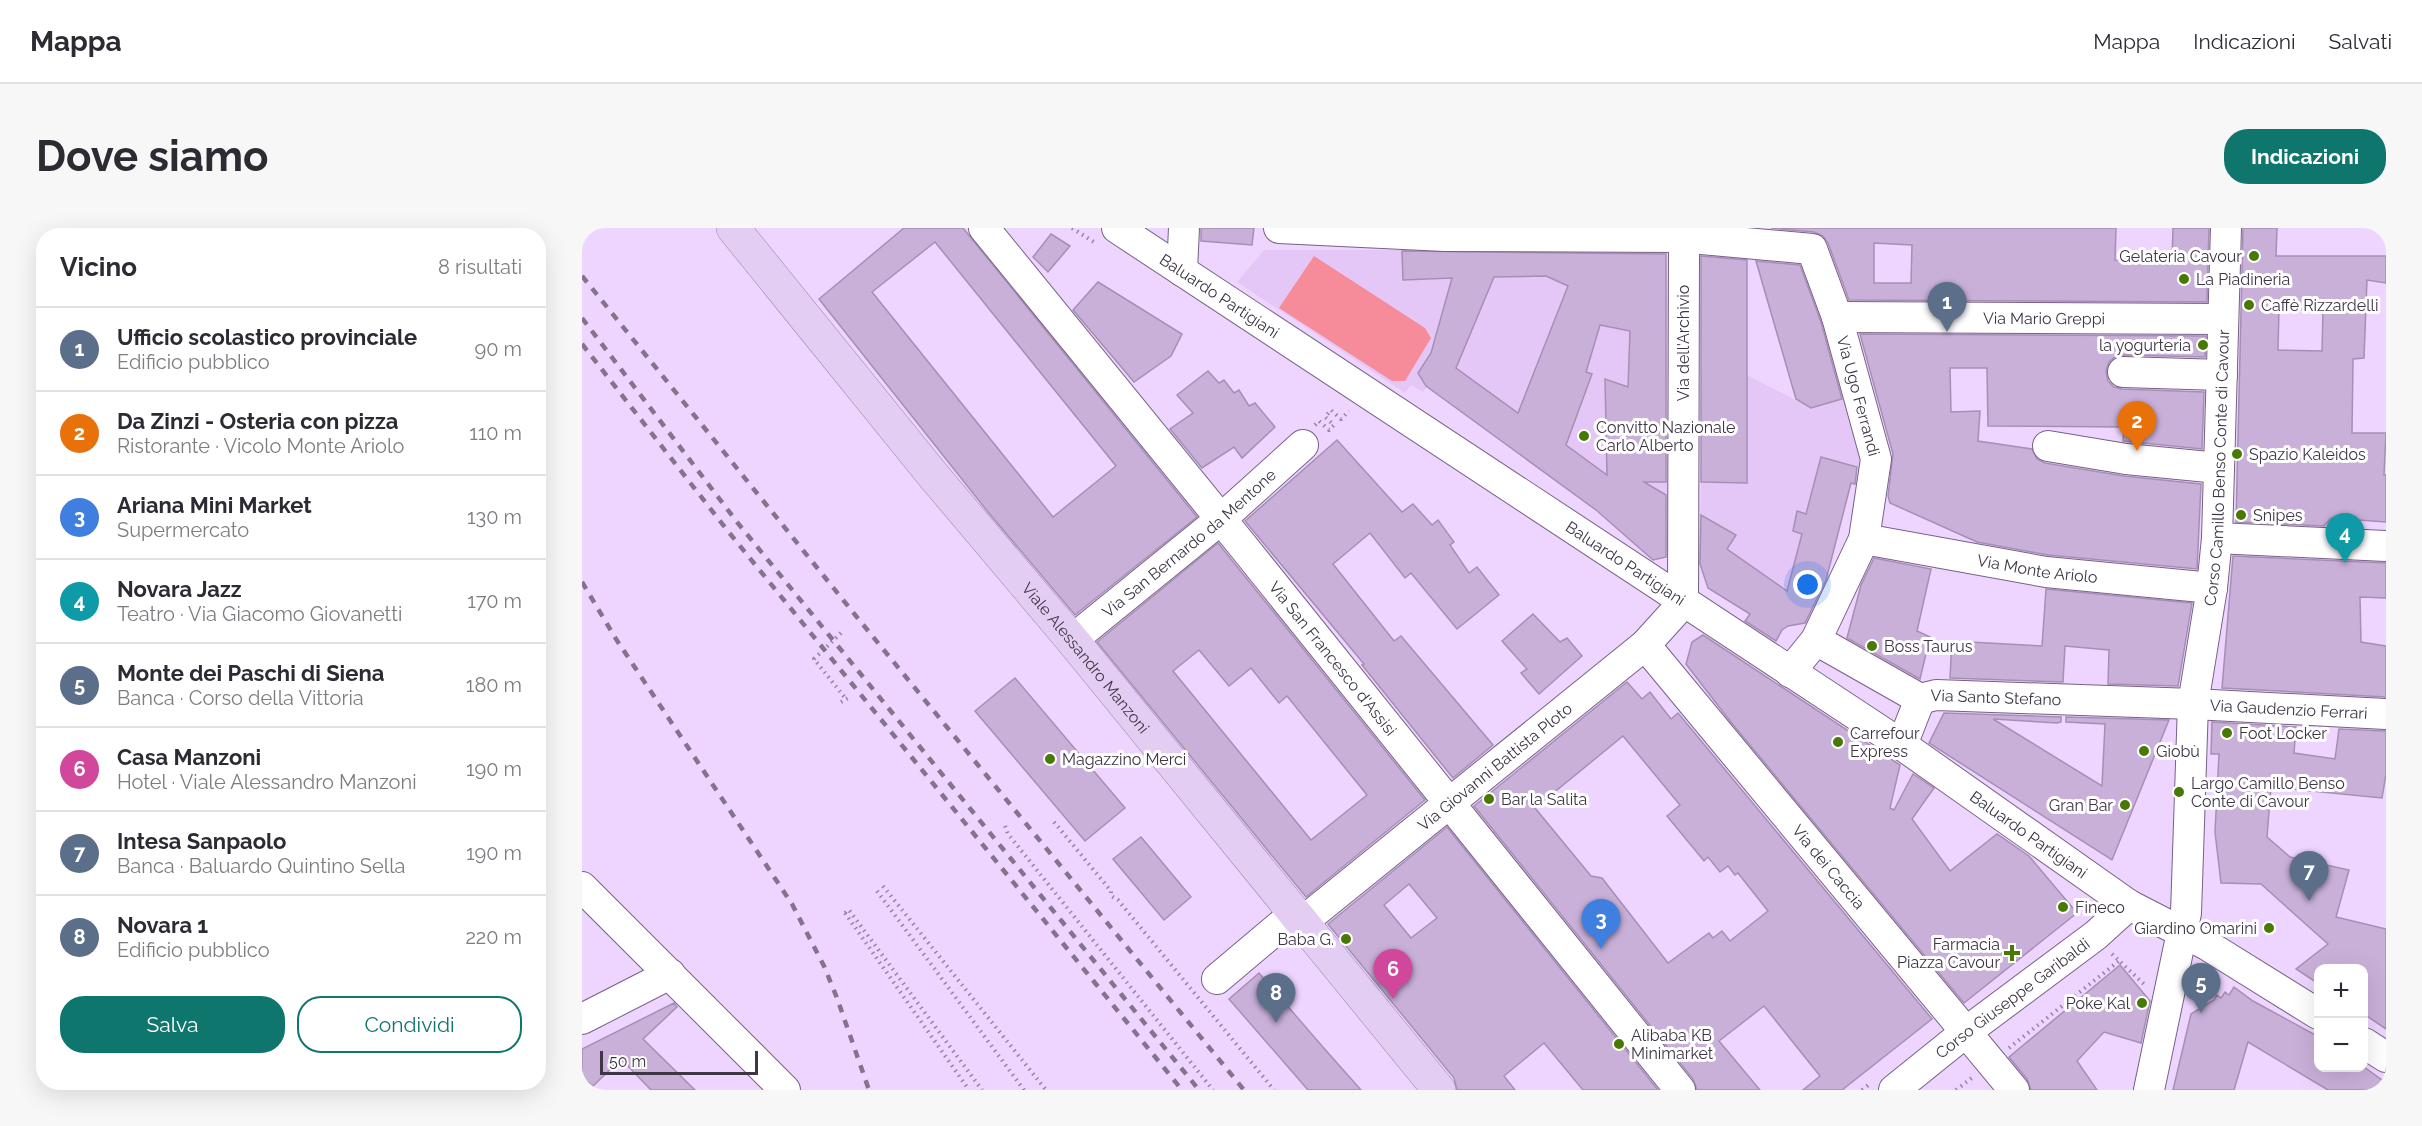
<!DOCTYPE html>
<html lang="it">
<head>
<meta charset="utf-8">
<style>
  :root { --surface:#fff; --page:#f7f7f7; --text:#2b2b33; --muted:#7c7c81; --line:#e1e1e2; --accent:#0f766e }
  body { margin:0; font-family:Raleway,sans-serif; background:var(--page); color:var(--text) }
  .controls { position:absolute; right:18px; bottom:18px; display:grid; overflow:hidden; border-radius:12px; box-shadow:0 6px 24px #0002 }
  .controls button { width:54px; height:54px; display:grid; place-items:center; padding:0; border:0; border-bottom:2px solid var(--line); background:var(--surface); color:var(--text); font:30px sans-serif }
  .scale { position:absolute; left:18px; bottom:15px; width:158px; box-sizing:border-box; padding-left:6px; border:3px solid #3e3545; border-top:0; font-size:16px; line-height:21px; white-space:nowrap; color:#3e3545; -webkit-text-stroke:4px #fff; paint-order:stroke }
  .you { position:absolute; left:1226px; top:357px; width:21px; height:21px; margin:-15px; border:4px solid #fff; border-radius:50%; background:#1a73e8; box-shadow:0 0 0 9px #1a73e833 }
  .badge { display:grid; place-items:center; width:39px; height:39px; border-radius:50%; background:var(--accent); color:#fff; font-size:20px; font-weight:700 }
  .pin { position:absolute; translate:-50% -50px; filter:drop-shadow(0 2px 3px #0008) }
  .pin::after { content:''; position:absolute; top:32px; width:21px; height:18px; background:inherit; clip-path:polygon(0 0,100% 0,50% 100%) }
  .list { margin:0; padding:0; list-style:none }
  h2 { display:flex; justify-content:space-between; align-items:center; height:78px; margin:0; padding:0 24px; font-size:26px }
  h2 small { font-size:20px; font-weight:400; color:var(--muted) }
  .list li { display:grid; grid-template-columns:39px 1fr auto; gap:18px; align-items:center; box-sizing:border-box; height:84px; padding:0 24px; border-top:2px solid var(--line) }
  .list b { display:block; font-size:22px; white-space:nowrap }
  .list p { margin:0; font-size:20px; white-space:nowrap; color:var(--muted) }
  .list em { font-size:20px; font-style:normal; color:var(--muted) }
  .actions { display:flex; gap:12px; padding:18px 24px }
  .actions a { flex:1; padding:14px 0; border:2px solid var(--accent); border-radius:24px; text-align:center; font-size:21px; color:var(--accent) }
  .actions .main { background:var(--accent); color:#fff }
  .map { position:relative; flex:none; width:1804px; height:862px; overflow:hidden; border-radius:24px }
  header { display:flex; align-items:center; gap:36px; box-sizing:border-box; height:84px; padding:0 30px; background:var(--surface); border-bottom:2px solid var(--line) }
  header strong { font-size:28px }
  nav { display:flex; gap:33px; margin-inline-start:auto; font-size:21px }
  .intro { display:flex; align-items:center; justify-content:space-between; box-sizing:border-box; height:144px; padding:0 36px }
  h1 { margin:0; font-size:42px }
  .button { padding:15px 27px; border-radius:24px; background:var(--accent); color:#fff; font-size:21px; font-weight:700 }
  main { display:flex; gap:36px; padding:0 36px }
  aside { flex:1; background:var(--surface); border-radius:24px; box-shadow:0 6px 24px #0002 }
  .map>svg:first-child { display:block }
  .built { fill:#e5c7f7 }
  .garden { fill:#f68b9a }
  .building { fill:#c9b0d9; stroke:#a68eb5; stroke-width:1.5; fill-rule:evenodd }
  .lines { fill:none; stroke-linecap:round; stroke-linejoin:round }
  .minor-casing { stroke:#776185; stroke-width:32 }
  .major-casing { stroke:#9e82b0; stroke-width:34 }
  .path { stroke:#9584a1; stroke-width:4; stroke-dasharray:1.5 4.5; stroke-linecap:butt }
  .minor { stroke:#fff; stroke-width:30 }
  .major { stroke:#e4cdf2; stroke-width:33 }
  .rail { stroke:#83738e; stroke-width:4.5; stroke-dasharray:8 8; stroke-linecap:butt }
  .poi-dot { fill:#487902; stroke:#fff; stroke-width:2 }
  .labels { text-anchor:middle; stroke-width:6; stroke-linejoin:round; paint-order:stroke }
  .poi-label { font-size:16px; fill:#3e3545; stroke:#fff; text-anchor:start }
  .street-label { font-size:16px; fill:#3e3545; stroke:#fff }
</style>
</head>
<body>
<header>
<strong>Mappa</strong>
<nav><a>Mappa</a><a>Indicazioni</a><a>Salvati</a></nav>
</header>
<div class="intro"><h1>Dove siamo</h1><a class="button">Indicazioni</a></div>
<main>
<aside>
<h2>Vicino<small>8 risultati</small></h2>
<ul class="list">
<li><span class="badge" style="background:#5c6f8a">1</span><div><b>Ufficio scolastico provinciale</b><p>Edificio pubblico</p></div><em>90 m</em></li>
<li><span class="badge" style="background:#e8710a">2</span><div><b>Da Zinzi - Osteria con pizza</b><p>Ristorante · Vicolo Monte Ariolo</p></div><em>110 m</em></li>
<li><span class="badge" style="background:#3f7fe0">3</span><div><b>Ariana Mini Market</b><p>Supermercato</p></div><em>130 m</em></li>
<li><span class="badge" style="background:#0f9aa8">4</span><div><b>Novara Jazz</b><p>Teatro · Via Giacomo Giovanetti</p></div><em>170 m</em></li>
<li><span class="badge" style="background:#5c6f8a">5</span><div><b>Monte dei Paschi di Siena</b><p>Banca · Corso della Vittoria</p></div><em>180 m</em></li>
<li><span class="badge" style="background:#d1479c">6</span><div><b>Casa Manzoni</b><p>Hotel · Viale Alessandro Manzoni</p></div><em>190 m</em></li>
<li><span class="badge" style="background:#5c6f8a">7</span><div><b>Intesa Sanpaolo</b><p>Banca · Baluardo Quintino Sella</p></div><em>190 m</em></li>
<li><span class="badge" style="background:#5c6f8a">8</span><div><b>Novara 1</b><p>Edificio pubblico</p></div><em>220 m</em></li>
</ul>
<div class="actions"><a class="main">Salva</a><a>Condividi</a></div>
</aside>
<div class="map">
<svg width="1804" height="862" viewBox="0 0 1804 862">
  <rect width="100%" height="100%" fill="#eed5ff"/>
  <!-- built -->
  <g class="built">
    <path d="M820 11 1084 16 1095 327 1071 332 1014 282 845 159 841 164 829 157 823 165 655 54 682 22H819Z"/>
    <path d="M1165 147 1229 180 1272 167 1287 233 1275 239 1276 258 1269 256 1231 398 1223 395 1206 398 1200 402 1194 415 1162 395 1167 386 1126 360 1117 333 1119 254 1165 255Z"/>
  </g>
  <!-- garden -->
  <path class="garden" d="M732 28 843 100 849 110 823 153H810L697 80Z"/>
  <!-- building -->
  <g class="building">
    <path d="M322 0H381L615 289 493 387 406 284 237 71ZM353 14 534 238 471 289 290 64Z"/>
    <path d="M619 0H672L670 17 619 13Z"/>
    <path d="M1189 0H1534L1533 32 1590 33 1591 0H1627L1625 74 1267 72 1246 15 1241 8 1232 4ZM1292 15 1330 17 1329 55H1292Z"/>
    <path d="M1661 0H1695L1694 28H1804V55L1785 52 1782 130 1771 131 1770 205H1804L1802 247H1804V294L1749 290 1742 298 1654 294ZM1697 81 1741 82 1740 123 1696 122Z"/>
    <path d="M469 6 488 18 466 44 451 29Z"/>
    <path d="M820 23 1084 26V254H1062L1084 267V329L1071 332 1014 282 844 158 836 145 849 125 870 50 821 52ZM964 48 986 58 936 185 874 140 912 49ZM1018 97 1048 103 1046 159 1023 151 1025 247 984 217 1010 146 1004 144Z"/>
    <path d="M1119 28 1165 32V255L1119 254Z"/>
    <path d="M1174 33 1218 37 1239 94 1260 171 1229 180 1214 171Z"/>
    <path d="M516 54 600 106 589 128 552 154 491 82Z"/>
    <path d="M1278 106 1624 108 1623 129 1541 127 1533 129 1527 134 1524 143 1526 153 1532 159 1540 161 1622 164 1620 221 1541 213 1542 199 1406 198 1405 140H1368L1369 184 1398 183 1396 213 1450 221 1455 231 1463 235 1542 248 1619 256 1615 341 1466 327 1395 314 1308 275 1306 268 1311 226Z"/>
    <path d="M626 143 637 155 642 152 652 165 657 162 667 178 673 175 693 199 660 230 652 219 620 240 588 201 611 185 595 167Z"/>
    <path d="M755 212 820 284 831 276 850 297 856 292 872 314 868 317 887 345 895 339 917 367 875 401 829 345 823 350 788 305 751 336 812 413 819 408 911 517 871 550 780 437 782 436 663 293Z"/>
    <path d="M1239 229 1275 239 1273 256 1269 255 1244 352 1223 395 1206 398 1200 402 1194 413 1163 393 1168 386 1126 360 1118 336 1119 287 1154 307 1145 321 1205 363 1220 306 1211 303 1215 283 1224 286Z"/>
    <path d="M636 315 843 572 724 669 515 414ZM617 422 647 458 669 440 697 475 705 468 785 567 729 612 591 443Z"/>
    <path d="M1651 328 1804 335V370L1778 369 1779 414 1804 418V469L1640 460Z"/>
    <path d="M1292 330 1349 341 1335 403 1348 409 1338 451 1265 410 1279 357Z"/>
    <path d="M1464 361 1610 375 1596 458 1526 456 1527 422 1483 418 1481 454 1368 450 1370 413 1460 418Z"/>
    <path d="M951 386 978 414 985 410 1000 428 957 466 939 445 945 441 920 413Z"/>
    <path d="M1121 407 1318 537 1308 580 1312 582 1331 546 1352 560 1330 591 1368 643 1415 606 1447 628 1495 685 1382 775 1148 493 1104 436 1110 414Z"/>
    <path d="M433 450 543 580 503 613 393 483Z"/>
    <path d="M1045 454 1060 471 1068 464 1089 491 1096 485 1350 791 1260 862H1221L1238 848 1182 778 1137 813 1178 862H1115L1111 851 892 578ZM1041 508 1098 577 1085 588 1122 633 1126 629 1138 644 1146 638 1153 647 1156 645 1186 683 1148 713 1140 703 1131 710 1127 705 1086 735 1020 650 1009 648 953 580Z"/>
    <path d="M1362 485 1479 489V494L1475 495 1411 491 1520 558 1523 496 1484 494V489L1587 492 1530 632 1347 515Z"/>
    <path d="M1630 494 1714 499 1712 525 1753 531 1757 501 1804 503V546L1800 570 1689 559 1685 609 1708 629 1767 642 1754 689 1804 701V801L1782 786V741H1737V756L1714 741 1746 716 1679 656 1639 655 1633 604 1637 526H1629Z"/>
    <path d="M865 599 1076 862H1001L962 815 922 848 933 862H875L872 850 746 696ZM827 656 855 690 829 710 802 677Z"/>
    <path d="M559 609 609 669 582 692 531 631Z"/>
    <path d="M1538 737 1568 773 1559 815 1522 804 1495 833 1515 862H1449L1445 851 1427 829Z"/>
    <path d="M677 745 740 818 779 862H726L647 771Z"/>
    <path d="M1652 759 1671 773 1737 809V840L1782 839 1804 855V862H1746L1666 814 1652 862H1591L1609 786 1632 772 1635 767 1639 770 1643 764 1647 767Z"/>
    <path d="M92 775 95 779 61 811 113 862H69L39 831 11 858 0 850V821Z"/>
  </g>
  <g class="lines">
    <!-- minor casing -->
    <g class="minor-casing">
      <g id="minor">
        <path id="s1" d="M402 0 660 317 1098 862"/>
        <path id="s2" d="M535 0 1320 517 1547 677 1625 717 1736 786"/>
        <path id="s3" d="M697 0 863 8 1097 9 1230 21 1255 89 1294 231 1282 311 1234 412 1208 444"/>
        <path d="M1096 0 1102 23 1101 375"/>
        <path d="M600 43 602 0"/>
        <path id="s4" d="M1255 89 1641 91"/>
        <path d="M1541 144 1640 147"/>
        <path d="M1466 218 1544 231 1637 240"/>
        <path d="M1635 310 1804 318"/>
        <path id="s5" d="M1282 311 1464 344 1630 360"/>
        <path id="s6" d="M490 412 639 291 721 217"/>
        <path id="s7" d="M1234 412 1338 471 1354 467 1611 476 1804 486"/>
        <path id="s8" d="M1063 417 1432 862"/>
        <path d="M1320 517 1338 471"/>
        <path d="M0 659 203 862"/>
        <path id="s9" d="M719 695 1063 417 1101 375"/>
        <path d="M635 751 712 686"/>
        <path d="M0 791 88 746"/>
        <path d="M1782 815 1804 829"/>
        <path id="s10" d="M1312 862 1384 804 1514 707 1547 677"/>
        <path id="s11" d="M1567 862 1604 685 1611 476 1630 360 1635 310 1644 0"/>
      </g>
    </g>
    <!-- major casing -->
    <g class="major-casing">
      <g id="major">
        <path id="s12" d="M151 0 350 246 490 412 857 862"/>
      </g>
    </g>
    <!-- path -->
    <g class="path">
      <path d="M490 0 515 16"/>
      <path d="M733 197 737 193 747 202 752 197 743 189 749 182 759 191 767 183"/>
      <path d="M259 405 232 431 264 471"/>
      <path d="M259 474 266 470"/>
      <path d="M472 594 529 663V668L536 672 692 862"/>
      <path d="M423 598 426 606 631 862"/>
      <path d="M301 658 464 862"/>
      <path d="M295 663 442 862"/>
      <path d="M263 685 267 682 400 862"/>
      <path d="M263 685 387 862"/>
      <path d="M1530 726 1564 758"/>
      <path d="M1427 820 1537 733"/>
      <path d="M1280 862 1289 855"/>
      <path d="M1374 862 1391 849"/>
    </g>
    <!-- minor -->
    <use href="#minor" class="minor"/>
    <!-- major -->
    <use href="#major" class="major"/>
    <!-- rail -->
    <g class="rail">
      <path d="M0 48 274 388 662 862"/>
      <path d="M0 90 155 294 617 862"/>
      <path d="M0 116 145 302 600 862"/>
      <path d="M0 354 34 411 210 676 242 738 255 770 287 862"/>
    </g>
  </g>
  <!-- markers -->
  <g class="poi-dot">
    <circle cx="1672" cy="28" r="6"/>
    <circle cx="1602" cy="51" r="6"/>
    <circle cx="1667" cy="77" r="6"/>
    <circle cx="1621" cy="117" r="6"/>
    <circle cx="1002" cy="208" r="6"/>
    <circle cx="1655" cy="226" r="6"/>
    <circle cx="1659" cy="287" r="6"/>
    <circle cx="1290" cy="418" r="6"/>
    <circle cx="1645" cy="505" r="6"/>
    <circle cx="1256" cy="514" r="6"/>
    <circle cx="1562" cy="523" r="6"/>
    <circle cx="468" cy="531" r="6"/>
    <circle cx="1597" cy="564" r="6"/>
    <circle cx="907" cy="571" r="6"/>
    <circle cx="1543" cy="577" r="6"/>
    <circle cx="1481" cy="679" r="6"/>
    <circle cx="1687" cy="700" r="6"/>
    <circle cx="764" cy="711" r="6"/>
    <path d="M1427 716h6v6h6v6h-6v6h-6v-6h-6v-6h6z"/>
    <circle cx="1560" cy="775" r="6"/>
    <circle cx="1037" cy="816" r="6"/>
  </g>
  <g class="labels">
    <!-- poi labels -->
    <g class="poi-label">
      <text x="1660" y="34" text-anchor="end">Gelateria Cavour</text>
      <text x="1614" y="57">La Piadineria</text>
      <text x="1679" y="83">Caffè Rizzardelli</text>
      <text x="1609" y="123" text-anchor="end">la yogurteria</text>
      <text x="1014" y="205">Convitto Nazionale<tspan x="1014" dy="18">Carlo Alberto</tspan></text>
      <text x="1667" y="232">Spazio Kaleidos</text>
      <text x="1671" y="293">Snipes</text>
      <text x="1302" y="424">Boss Taurus</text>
      <text x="1268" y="511">Carrefour<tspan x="1268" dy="18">Express</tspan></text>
      <text x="1657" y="511">Foot Locker</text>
      <text x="1574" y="529">Giobù</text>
      <text x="480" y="537">Magazzino Merci</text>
      <text x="1609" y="561">Largo Camillo Benso<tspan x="1609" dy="18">Conte di Cavour</tspan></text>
      <text x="919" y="577">Bar la Salita</text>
      <text x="1531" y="583" text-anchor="end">Gran Bar</text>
      <text x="1493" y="685">Fineco</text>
      <text x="1675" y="706" text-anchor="end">Giardino Omarini</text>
      <text x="752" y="717" text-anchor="end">Baba G.</text>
      <text x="1418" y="722" text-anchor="end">Farmacia<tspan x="1418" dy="18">Piazza Cavour</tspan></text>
      <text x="1548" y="781" text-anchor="end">Poke Kal</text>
      <text x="1049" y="813">Alibaba KB<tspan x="1049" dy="18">Minimarket</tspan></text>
    </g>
    <!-- street labels -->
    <g class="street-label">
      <text dy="6" stroke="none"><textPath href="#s2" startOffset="123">Baluardo Partigiani</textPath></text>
      <text dy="6" stroke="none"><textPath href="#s4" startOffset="207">Via Mario Greppi</textPath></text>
      <text transform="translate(1101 115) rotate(-90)" y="6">Via dell'Archivio</text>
      <text dy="6" stroke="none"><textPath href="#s3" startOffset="688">Via Ugo Ferrandi</textPath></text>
      <text dy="6" stroke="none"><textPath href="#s11" startOffset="628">Corso Camillo Benso Conte di Cavour</textPath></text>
      <text dy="6" stroke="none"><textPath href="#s6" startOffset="152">Via San Bernardo da Mentone</textPath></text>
      <text dy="6" stroke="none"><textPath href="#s2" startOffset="609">Baluardo Partigiani</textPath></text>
      <text dy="6" stroke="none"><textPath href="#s5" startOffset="176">Via Monte Ariolo</textPath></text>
      <text dy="6" stroke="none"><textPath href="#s1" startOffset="554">Via San Francesco d'Assisi</textPath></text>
      <text dy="6" stroke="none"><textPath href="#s12" startOffset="556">Viale Alessandro Manzoni</textPath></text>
      <text dy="6" stroke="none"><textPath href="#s7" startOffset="196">Via Santo Stefano</textPath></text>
      <text dy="6" stroke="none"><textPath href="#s7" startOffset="489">Via Gaudenzio Ferrari</textPath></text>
      <text dy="6" stroke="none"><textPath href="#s9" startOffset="249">Via Giovanni Battista Ploto</textPath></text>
      <text dy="6" stroke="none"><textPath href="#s2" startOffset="1095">Baluardo Partigiani</textPath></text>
      <text dy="6" stroke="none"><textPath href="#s8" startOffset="288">Via dei Caccia</textPath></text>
      <text dy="6" stroke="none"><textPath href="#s10" startOffset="150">Corso Giuseppe Garibaldi</textPath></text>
    </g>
  </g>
</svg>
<div class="controls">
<button>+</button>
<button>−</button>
</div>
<div class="scale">50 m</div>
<div class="you"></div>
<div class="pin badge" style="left:1365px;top:104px;background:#5c6f8a">1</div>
<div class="pin badge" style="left:1555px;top:223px;background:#e8710a">2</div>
<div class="pin badge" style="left:1019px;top:721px;background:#3f7fe0">3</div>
<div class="pin badge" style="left:1763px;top:335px;background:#0f9aa8">4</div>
<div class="pin badge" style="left:1619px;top:785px;background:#5c6f8a">5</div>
<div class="pin badge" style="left:811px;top:771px;background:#d1479c">6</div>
<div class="pin badge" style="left:1727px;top:673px;background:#5c6f8a">7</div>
<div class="pin badge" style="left:694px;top:795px;background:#5c6f8a">8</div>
</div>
</main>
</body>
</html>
